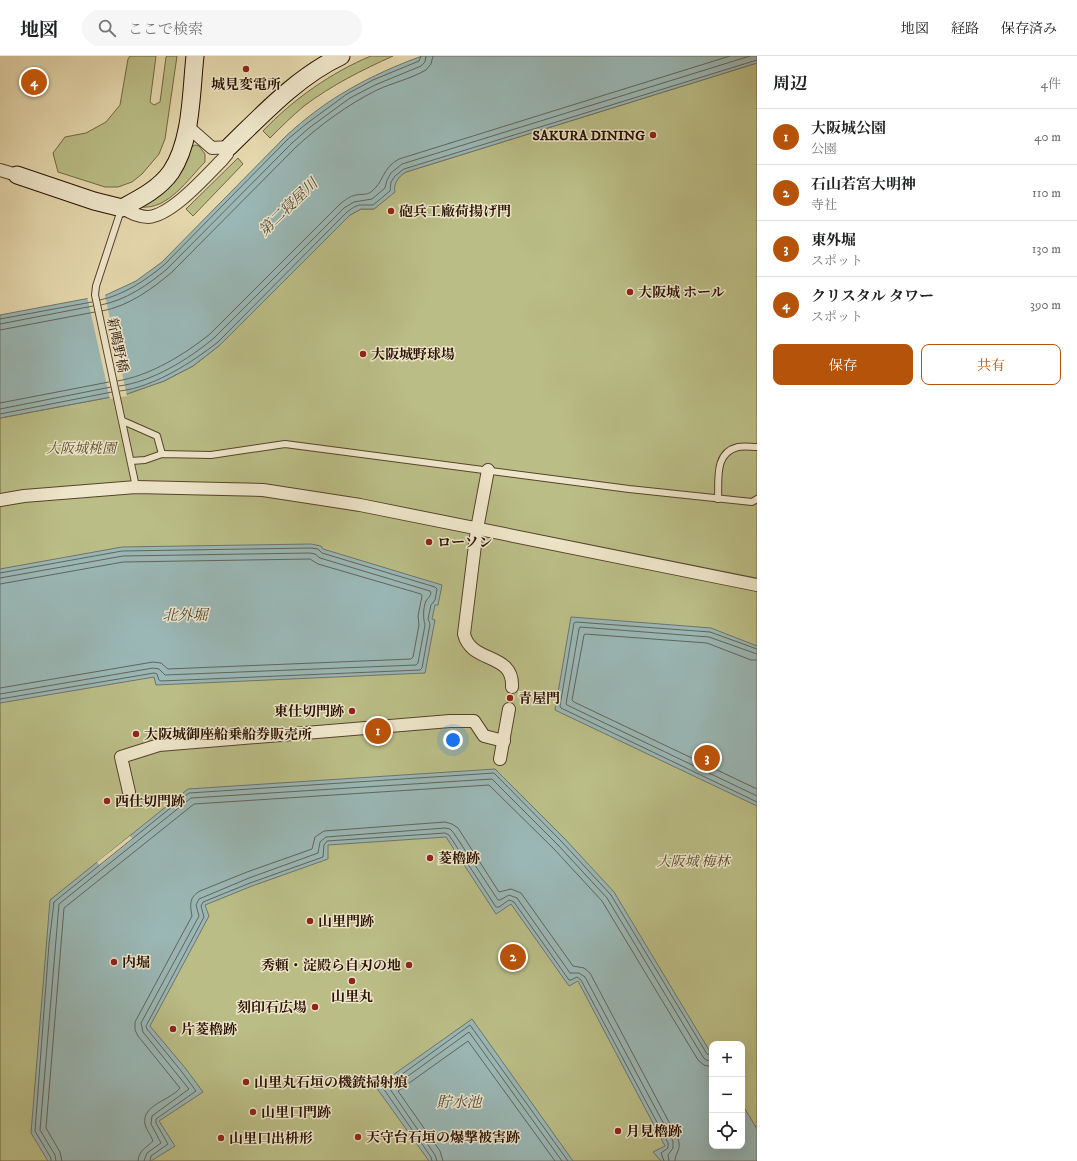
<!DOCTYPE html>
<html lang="ja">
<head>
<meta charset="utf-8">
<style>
  :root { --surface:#fff; --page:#f6f6f6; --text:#202124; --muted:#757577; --line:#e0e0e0; --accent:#b45309 }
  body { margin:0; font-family:"IM FELL DW Pica","Noto Serif JP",serif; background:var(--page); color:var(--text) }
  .controls { position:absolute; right:12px; bottom:12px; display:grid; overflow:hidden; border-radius:8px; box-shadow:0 4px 16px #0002 }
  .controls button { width:36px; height:36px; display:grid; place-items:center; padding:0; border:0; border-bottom:1px solid var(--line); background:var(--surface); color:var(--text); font:20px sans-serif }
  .you { position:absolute; left:453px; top:684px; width:14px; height:14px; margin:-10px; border:3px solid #fff; border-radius:50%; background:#1a73e8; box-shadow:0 0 0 6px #1a73e833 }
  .badge { display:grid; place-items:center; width:26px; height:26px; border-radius:50%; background:var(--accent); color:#fff; font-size:13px; font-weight:700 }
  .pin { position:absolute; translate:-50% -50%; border:2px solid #fff; box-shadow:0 1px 4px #0006 }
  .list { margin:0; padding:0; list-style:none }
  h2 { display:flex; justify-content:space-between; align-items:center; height:52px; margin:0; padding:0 16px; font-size:17px }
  h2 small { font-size:13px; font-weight:400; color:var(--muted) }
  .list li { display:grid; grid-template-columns:26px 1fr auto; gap:12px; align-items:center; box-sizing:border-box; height:56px; padding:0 16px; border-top:1px solid var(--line) }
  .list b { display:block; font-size:15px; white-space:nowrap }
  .list p { margin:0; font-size:13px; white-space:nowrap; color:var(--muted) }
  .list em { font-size:13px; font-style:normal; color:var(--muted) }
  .actions { display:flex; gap:8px; padding:12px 16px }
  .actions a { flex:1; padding:9px 0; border:1px solid var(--accent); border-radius:8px; text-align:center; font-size:14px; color:var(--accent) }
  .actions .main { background:var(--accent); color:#fff }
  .icon { flex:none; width:22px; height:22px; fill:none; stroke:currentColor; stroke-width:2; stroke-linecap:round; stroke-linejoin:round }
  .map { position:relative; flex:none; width:757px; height:1105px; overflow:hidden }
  header { display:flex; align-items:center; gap:24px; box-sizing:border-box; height:56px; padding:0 20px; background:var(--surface); border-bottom:1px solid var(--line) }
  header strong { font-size:19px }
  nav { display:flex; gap:22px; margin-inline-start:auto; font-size:14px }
  .search { width:280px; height:36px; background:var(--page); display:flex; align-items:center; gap:10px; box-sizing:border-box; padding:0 14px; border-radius:22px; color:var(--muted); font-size:15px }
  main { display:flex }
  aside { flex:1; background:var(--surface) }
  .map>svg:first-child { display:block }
  .green { fill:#babd86; stroke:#726643; fill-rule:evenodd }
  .water { fill:#9ab7b5; stroke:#6d746d }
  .pier { fill:#e5d8ad }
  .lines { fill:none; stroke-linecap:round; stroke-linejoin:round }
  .shore { stroke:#62645a; stroke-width:1 }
  .lane-casing { stroke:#58422b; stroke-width:8 }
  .street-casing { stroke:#58422b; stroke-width:14 }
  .secondary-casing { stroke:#291000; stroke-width:19 }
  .lane { stroke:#eee6ca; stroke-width:6 }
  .street { stroke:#eee6ca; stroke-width:12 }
  .secondary { stroke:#eee6ca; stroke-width:17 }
  .poi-dot { fill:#8f2418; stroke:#eee6ca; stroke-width:1.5 }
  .labels { text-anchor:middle; stroke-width:3; stroke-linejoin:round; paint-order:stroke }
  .poi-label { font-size:14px; font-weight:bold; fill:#291000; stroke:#eee6ca; text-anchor:start }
  .street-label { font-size:14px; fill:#291000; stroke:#eee6ca }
  .park-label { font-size:14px; font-style:italic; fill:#5c4d2f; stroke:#eee6ca }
  .water-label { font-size:15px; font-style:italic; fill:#514a3f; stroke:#eee6ca }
</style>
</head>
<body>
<header>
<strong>地図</strong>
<div class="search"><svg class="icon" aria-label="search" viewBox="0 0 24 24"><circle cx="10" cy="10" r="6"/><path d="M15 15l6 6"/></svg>ここで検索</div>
<nav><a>地図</a><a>経路</a><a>保存済み</a></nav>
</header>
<main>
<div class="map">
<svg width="757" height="1105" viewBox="0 0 757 1105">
  <rect width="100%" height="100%" fill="#e5d8ad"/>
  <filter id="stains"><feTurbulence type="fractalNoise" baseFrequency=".005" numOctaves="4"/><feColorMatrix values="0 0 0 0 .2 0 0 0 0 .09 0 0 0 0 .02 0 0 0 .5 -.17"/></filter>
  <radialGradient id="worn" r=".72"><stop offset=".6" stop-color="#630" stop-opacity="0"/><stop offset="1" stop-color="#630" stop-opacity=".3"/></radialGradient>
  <!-- green -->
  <g class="green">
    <path d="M130 0H156L150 46 154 49 160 46 166 1 167 0H177L165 83 159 98 142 118 132 126 118 131H105L58 116 53 97 65 81 86 77 106 66 120 49 128 3Z"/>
    <path d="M371 0H393C362 14 332 29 304 50 292 60 281 71 270 82L263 75C292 44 332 16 371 0Z"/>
    <path d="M757 7V1105H0V362L127 338 164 325 193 310 220 289 350 159 361 153H374L394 136C393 127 399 120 406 116ZM712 988H742V1090H712Z"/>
    <path d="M195 89 199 90 205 98V106C188 123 168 154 141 151L191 91Z"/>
    <path d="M238 102 243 108 193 160 186 153Z"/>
  </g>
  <!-- water -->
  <g class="water">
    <path d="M422 0H757V7L406 116C399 120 393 127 395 136L374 153H361L350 159 220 289 193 310 164 325 127 338 0 362V259L106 239 136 225 162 206 286 80C327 42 370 19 422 0Z"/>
    <path d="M311 488 321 490 323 493 442 529 438 549H435L432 563 435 564 425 617 156 629 154 621 0 647V513L122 491Z"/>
    <path d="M571 561 711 572 757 590V750L555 654Z"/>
    <path d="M495 713 565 783 614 836 712 999V1090H742V1048L757 1073V1105H661L653 1096 665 1090 578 925 569 930 511 848 496 858 446 781 328 789V803L252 830 205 849 209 860 150 970 186 1013 203 1036 159 1065 175 1090 151 1105H48L31 1077 50 844 188 733Z"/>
    <path d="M472 963 573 1105H429L376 1031Z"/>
  </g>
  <!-- pier -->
  <g class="pier">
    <path d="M106 236 105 240 127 340 110 343 87 240Z"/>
    <path d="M130 780 133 783 100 810 97 806Z"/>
  </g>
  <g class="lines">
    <!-- shore -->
    <g class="shore">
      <path d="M100 244C124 239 146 224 164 209L288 83 306 68 347 38 373 24 419 5 421 0"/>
      <path d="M101 249C126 244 148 229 167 213L292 87 309 72 350 42 375 29 421 10 425 6 426 0"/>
      <path d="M102 255C129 250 152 233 172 216L296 91C320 69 347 49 377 34 392 27 410 23 426 14L431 8 433 0"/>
      <path d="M0 263 92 246"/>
      <path d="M0 268 93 250"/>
      <path d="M0 274 95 256"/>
      <path d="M117 325C150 320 185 298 210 278L340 148C345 144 350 140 356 139 361 138 367 139 371 136 384 126 382 112 399 103L730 0"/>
      <path d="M119 330C152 326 189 303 214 282L344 152 354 146 372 143 385 132 387 124 391 117 402 108 750 0"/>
      <path d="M120 335C154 331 191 307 218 286L347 156 354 151 359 149H373L390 135 391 126 395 120 404 113 757 4"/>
      <path d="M0 347 109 326"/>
      <path d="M0 353 111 331"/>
      <path d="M0 358 112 336"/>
      <path d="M0 517 122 495 311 492 318 493 322 497 435 531 437 533 435 544 431 549 428 563 430 568 422 612 420 614 161 625 159 624 157 618 154 617 0 643"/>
      <path d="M0 522 123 500 310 497 315 498 320 502 430 535 431 537C430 541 428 542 426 545 423 552 423 562 425 569L418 607 416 609 165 619 159 613 153 612 0 638"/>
      <path d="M0 528 123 506 310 503 318 508 421 538 422 540 418 560 419 569 413 601 411 603 168 613 161 607 153 606 0 632"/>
      <path d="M757 593 710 576 576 566 574 567 560 650 561 652 757 746"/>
      <path d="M757 598 709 581 580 571 579 573 566 648 567 649 757 740"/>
      <path d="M757 604H751L707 587 585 578 584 579 572 644 574 646 757 733"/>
      <path d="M51 1105V1102L35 1075 49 888 54 846 189 737 494 717 562 786 611 839 707 998 712 1000"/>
      <path d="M56 1105 55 1099 40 1074 59 848 191 742 492 723 558 789 607 842 703 1001 706 1004 712 1005"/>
      <path d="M62 1105 60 1096 46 1072 64 852 194 748 489 729 554 793 602 845 698 1004 704 1009 712 1011"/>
      <path d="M138 1105C139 1094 146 1092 153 1085 151 1079 146 1074 145 1068 141 1049 171 1044 180 1032L138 980 135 974V966L192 860C190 849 189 841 200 835L247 816 312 793 315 781 324 775 445 766 452 768 458 772 499 836 511 833 521 837 573 910 584 912 590 917 678 1083C682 1094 675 1096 675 1105"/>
      <path d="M144 1105 147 1097 161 1087 151 1068 152 1060 189 1033 143 976 141 967 199 860 196 849 199 843 249 822 318 797 320 786 326 781 445 772 450 773 453 776 498 844H500L509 839 517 842 570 917H579L585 921 673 1085V1092L668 1099 669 1105"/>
      <path d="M150 1105 151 1100 168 1088 156 1067V1063L196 1035 182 1016 147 973 146 970 204 861 201 850 203 846 250 827 323 801 324 789 327 785 445 777 449 779 496 851H499L509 844 514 846 569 924H571L577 921 581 924 668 1087V1092L661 1097 664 1105"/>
      <path d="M432 1105 431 1101 383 1032 470 969 568 1105"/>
      <path d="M437 1105 435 1099 390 1033 469 976 562 1105"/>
      <path d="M443 1105 440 1095 398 1035 468 985 555 1105"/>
    </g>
    <!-- lane casing -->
    <g class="lane-casing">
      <g id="lane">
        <path d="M121 154 96 230 95 239 136 431"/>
        <path d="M123 365 157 380 162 398"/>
        <path d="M131 405 145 404 162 398 211 399 285 388 629 433 752 446 757 443"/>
        <path d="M718 443C719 423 714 397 738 391 744 390 751 391 757 391"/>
      </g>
    </g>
    <!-- street casing -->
    <g class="street-casing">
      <g id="street">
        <path d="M0 114 17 119"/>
        <path d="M122 152C130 156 138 161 148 161 172 159 205 121 222 104L227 98 229 91 212 92 187 70"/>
        <path d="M488 414 477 473 464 578C471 608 514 596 512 631"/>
        <path d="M0 444 24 440 136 431 263 434 360 449 757 529"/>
        <path d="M500 703 509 653"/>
        <path d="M129 736 121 701 159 689 450 665H474L484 680 504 685"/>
      </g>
    </g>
    <!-- secondary casing -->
    <g class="secondary-casing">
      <g id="secondary">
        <path d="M229 91C263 58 297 21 341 0"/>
        <path d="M17 119 94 145 122 152C139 143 159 133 171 116 192 85 191 36 195 0"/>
      </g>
    </g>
    <!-- lane -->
    <use href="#lane" class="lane"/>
    <!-- street -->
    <use href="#street" class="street"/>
    <!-- secondary -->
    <use href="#secondary" class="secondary"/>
  </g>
  <!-- markers -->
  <g class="poi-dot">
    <circle cx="246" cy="13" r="4"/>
    <circle cx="653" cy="79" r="4"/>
    <circle cx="391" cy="155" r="4"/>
    <circle cx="630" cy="236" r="4"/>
    <circle cx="363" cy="298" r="4"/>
    <circle cx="429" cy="486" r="4"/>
    <circle cx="510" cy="642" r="4"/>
    <circle cx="352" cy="655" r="4"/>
    <circle cx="136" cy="678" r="4"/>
    <circle cx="107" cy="745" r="4"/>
    <circle cx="430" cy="802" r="4"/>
    <circle cx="310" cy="865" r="4"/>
    <circle cx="114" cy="906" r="4"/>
    <circle cx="409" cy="909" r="4"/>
    <circle cx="352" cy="925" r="4"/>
    <circle cx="315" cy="951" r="4"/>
    <circle cx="173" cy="973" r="4"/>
    <circle cx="246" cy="1026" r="4"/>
    <circle cx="253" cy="1056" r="4"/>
    <circle cx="618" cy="1075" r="4"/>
    <circle cx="358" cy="1081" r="4"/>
    <circle cx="221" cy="1082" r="4"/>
  </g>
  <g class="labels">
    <!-- poi labels -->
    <g class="poi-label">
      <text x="246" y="33" text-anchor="middle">城見変電所</text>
      <text x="645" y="84" text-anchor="end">SAKURA DINING</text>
      <text x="399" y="160">砲兵工廠荷揚げ門</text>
      <text x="638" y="241">大阪城 ホール</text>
      <text x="371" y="303">大阪城野球場</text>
      <text x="437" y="491">ローソン</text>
      <text x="518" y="647">青屋門</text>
      <text x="344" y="660" text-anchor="end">東仕切門跡</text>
      <text x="144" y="683">大阪城御座船乗船券販売所</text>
      <text x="115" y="750">西仕切門跡</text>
      <text x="438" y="807">菱櫓跡</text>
      <text x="318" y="870">山里門跡</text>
      <text x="122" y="911">内堀</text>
      <text x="401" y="914" text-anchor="end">秀頼・淀殿ら自刃の地</text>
      <text x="352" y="945" text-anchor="middle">山里丸</text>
      <text x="307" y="956" text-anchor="end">刻印石広場</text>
      <text x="181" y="978">片菱櫓跡</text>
      <text x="254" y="1031">山里丸石垣の機銃掃射痕</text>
      <text x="261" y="1061">山里口門跡</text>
      <text x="626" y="1080">月見櫓跡</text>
      <text x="366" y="1086">天守台石垣の爆撃被害跡</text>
      <text x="229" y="1087">山里口出枡形</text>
    </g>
    <!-- street labels -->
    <g class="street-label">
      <text transform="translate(118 289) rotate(78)" y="5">新鴫野橋</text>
    </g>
    <!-- park labels -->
    <g class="park-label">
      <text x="81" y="397">大阪城桃園</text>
      <text x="693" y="810">大阪城 梅林</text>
    </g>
    <!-- water labels -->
    <g class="water-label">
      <text transform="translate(288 151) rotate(-44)" y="5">第二寝屋川</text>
      <text x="185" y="564">北外堀</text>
      <text x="459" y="1051">貯水池</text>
    </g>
  </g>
  <rect width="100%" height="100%" filter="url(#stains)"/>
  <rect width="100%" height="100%" fill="url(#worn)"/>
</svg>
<div class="controls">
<button>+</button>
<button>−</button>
<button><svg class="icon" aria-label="locate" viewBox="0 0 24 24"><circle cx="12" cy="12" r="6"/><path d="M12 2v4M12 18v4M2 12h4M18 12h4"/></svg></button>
</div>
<div class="you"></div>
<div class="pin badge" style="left:378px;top:675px">1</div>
<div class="pin badge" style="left:513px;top:901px">2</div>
<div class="pin badge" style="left:707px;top:702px">3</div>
<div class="pin badge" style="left:34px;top:26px">4</div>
</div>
<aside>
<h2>周辺<small>4件</small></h2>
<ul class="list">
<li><span class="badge">1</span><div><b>大阪城公園</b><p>公園</p></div><em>40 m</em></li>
<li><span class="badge">2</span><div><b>石山若宮大明神</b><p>寺社</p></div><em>110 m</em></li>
<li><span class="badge">3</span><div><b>東外堀</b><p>スポット</p></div><em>130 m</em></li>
<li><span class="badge">4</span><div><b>クリスタル タワー</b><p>スポット</p></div><em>390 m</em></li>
</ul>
<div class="actions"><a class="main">保存</a><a>共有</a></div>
</aside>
</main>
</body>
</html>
